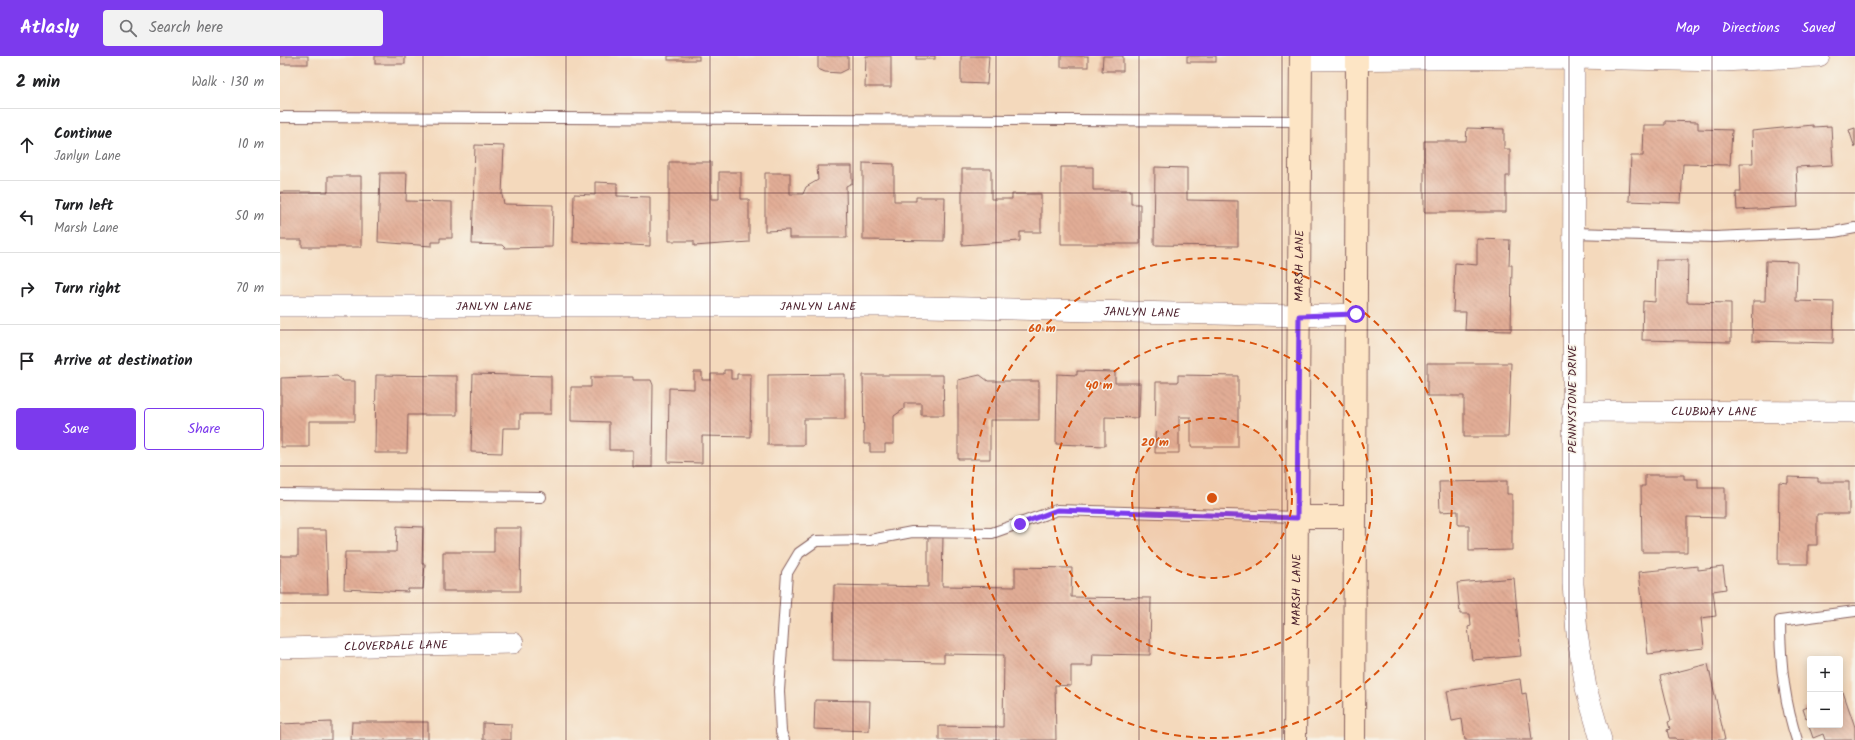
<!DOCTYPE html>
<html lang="en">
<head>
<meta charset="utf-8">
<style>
  :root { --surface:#fff; --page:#f2f2f2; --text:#202124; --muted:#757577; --line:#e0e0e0; --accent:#7c3aed }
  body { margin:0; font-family:Kalam,sans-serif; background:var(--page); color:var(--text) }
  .controls { position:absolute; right:12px; bottom:12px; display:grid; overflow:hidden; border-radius:4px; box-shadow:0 2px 10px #0003 }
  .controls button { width:36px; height:36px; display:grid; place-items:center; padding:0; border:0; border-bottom:1px solid var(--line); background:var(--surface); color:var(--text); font:20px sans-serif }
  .stop { position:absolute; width:12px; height:12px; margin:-9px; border:3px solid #7c3aed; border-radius:50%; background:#fff }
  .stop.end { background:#7c3aed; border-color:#fff; box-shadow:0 1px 4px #0008 }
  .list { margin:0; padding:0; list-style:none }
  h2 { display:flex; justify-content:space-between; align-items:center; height:52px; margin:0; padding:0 16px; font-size:17px }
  h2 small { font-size:13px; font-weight:400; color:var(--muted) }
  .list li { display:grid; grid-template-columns:26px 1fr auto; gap:12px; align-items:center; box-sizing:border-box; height:72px; padding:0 16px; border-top:1px solid var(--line) }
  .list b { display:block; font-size:15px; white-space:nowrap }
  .list p { margin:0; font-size:13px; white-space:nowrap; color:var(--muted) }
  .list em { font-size:13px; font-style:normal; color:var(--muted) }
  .actions { display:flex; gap:8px; padding:12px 16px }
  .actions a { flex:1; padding:9px 0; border:1px solid var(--accent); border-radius:4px; text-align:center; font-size:14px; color:var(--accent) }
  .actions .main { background:var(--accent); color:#fff }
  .icon { flex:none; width:22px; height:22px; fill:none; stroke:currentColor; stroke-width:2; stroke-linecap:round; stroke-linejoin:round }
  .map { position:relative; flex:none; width:1575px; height:684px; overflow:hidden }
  header { display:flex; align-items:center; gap:24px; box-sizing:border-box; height:56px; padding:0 20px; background:var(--accent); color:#fff }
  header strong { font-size:19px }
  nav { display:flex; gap:22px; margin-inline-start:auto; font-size:14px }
  .search { width:280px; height:36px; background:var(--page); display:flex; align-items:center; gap:10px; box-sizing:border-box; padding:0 14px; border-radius:4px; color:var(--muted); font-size:15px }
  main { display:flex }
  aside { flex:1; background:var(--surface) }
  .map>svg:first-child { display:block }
  .building { fill:url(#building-back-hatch) }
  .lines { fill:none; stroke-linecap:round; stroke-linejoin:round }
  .service-casing { stroke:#86605e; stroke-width:12 }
  .minor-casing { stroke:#86605e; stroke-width:22 }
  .secondary-casing { stroke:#86605e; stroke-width:24 }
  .service { stroke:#fff; stroke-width:10 }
  .minor { stroke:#fff; stroke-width:21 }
  .secondary { stroke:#fde5c5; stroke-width:22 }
  .route { stroke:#7c3aed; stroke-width:5 }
  .grid { fill:none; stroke:#4a1f2b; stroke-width:1; stroke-opacity:0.55 }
  .ring { fill:none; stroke:#d8530f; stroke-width:2; stroke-dasharray:7 5 }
  .labels { text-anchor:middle; stroke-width:3; stroke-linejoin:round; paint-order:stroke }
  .street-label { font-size:12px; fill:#4a1f2b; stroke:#f7f3e8 }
  .centre { fill:#d8530f; stroke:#f7f3e8; stroke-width:2 }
  .ring-label { font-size:12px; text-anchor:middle; font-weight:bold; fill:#d8530f; stroke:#f7f3e8; stroke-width:3; stroke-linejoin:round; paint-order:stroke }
</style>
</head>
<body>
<header>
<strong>Atlasly</strong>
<div class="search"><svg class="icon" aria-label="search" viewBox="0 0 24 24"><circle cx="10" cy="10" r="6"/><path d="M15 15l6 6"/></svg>Search here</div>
<nav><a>Map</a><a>Directions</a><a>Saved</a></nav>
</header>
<main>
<aside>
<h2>2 min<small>Walk · 130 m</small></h2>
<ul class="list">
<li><svg class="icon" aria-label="ahead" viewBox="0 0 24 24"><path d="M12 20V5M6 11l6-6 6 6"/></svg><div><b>Continue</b><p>Janlyn Lane</p></div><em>10 m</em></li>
<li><svg class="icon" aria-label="left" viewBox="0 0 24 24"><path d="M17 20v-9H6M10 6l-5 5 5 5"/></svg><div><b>Turn left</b><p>Marsh Lane</p></div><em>50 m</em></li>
<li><svg class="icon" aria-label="right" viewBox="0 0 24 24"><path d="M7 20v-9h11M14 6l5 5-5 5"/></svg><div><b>Turn right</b></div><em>70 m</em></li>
<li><svg class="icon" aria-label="arrive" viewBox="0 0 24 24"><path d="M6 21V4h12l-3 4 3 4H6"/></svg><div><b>Arrive at destination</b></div></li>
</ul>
<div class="actions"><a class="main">Save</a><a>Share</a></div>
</aside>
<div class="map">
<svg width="1575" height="684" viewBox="0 0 1575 684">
  <defs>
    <pattern id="building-back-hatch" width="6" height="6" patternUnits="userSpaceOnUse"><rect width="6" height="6" fill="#e2ad96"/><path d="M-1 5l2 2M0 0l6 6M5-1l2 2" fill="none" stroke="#c39481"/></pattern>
  </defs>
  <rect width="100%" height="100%" fill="#f7f3e8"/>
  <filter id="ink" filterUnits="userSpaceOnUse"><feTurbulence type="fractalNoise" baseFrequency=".025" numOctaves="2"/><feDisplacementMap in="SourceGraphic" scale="8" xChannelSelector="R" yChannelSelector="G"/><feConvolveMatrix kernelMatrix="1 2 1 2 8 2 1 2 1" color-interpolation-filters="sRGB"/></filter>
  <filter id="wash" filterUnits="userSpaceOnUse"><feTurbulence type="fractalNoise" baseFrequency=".012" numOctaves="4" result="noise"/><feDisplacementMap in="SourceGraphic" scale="16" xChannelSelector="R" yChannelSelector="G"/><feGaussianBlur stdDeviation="0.9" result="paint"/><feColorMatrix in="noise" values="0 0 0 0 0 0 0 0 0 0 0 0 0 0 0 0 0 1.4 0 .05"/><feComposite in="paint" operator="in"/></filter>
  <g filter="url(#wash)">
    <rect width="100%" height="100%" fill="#f4d9bc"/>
    <g id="blocks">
      <!-- building -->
      <g class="building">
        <rect x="0" y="0" width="28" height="8"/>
        <rect x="95" y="0" width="30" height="8"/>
        <rect x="388" y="0" width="31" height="4"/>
        <path d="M538 0H568V13L560 17 545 16 538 13Z"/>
        <path d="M586 0H611V31H585Z"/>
        <rect x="636" y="0" width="19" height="3"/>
        <path d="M681 0H709L707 28 681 27Z"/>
        <rect x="781" y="0" width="27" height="11"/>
        <path d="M823 0H843V15H822Z"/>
        <rect x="907" y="0" width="29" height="6"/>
        <path d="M1385 65 1418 66V73L1452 74 1450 109 1403 108 1401 147 1349 145 1351 100H1363L1364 69H1385Z"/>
        <path d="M1533 69V71L1551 70 1553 109 1516 111 1518 151 1457 154 1456 136H1461L1460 107H1473L1472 75Z"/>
        <path d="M1187 72 1224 73V93H1230V120H1226V156H1144V85H1186Z"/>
        <path d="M1575 72V92L1569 74Z"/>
        <path d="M195 89 224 90 222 139 224 148 273 149 272 191 225 192 222 189 192 188Z"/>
        <path d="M389 106H431V143H439V116H461V143H469V186L414 190V185H389Z"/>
        <path d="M583 107 614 108V145H636V141H665L664 185 583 184Z"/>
        <path d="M537 110H572V127L566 130 567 182H509V174L485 175V117H510V138H523L526 131 538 124Z"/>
        <path d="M781 111H813V134H851V148H860V188H781Z"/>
        <path d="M875 111 907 112V144L958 145V190L874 189Z"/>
        <path d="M682 113H711V143H732V138H761V176H740V185L682 189Z"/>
        <path d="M100 117H127L126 145 172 146V182H160V186H152V190L98 186Z"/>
        <path d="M48 120H81V191H22V184H0V136H48Z"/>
        <path d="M315 126 337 127V140L370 141V190L293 186 294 138 315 139Z"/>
        <path d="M1197 183 1230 184 1229 209H1232L1231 275 1185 274 1186 256H1173L1175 207 1197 209Z"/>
        <path d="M1376 204H1408L1407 246 1451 247V286L1362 284 1363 245 1375 246Z"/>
        <path d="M1486 205 1517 206 1516 245 1554 246 1553 287 1472 285 1473 245H1485Z"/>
        <path d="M1147 307H1231L1228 381H1184V340H1147Z"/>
        <path d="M444 314H451V323H457V318H471L470 381 422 380V407L388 406 389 332 414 333V316H422V324H431V318H444Z"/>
        <path d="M797 315 835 316V327H860L859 362 825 361V390L776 388 777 318 797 319Z"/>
        <path d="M193 318 271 320V358H240V372H223L222 397 191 396Z"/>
        <path d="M565 318V363H524V389H488V319Z"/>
        <path d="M96 319 177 320V359H128L127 397H95Z"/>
        <path d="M583 319H663L664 359H641V347H624V353L614 360V388H605V396H590V388H584Z"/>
        <path d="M700 319 708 325H759V364H710V403H678V324Z"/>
        <path d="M898 319 958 320V391H911V361H899V397H875L876 326H898Z"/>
        <path d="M57 320 63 325H75V365H29V391H1V322Z"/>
        <path d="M311 321H353V324H371L373 329 372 411H353V394H329V366L291 365V331H311Z"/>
        <path d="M1365 419H1404V423H1418V432H1445V462L1407 461V496H1362L1361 430H1365Z"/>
        <path d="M1508 421 1538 422V426H1569V458H1537V489H1528V508H1498L1499 426 1508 427Z"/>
        <path d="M1227 425V438H1232V494L1189 495V469H1178V455L1160 456 1159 426Z"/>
        <path d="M117 470 143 471 142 508H145L143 533H128V536L64 533 65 496H116Z"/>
        <path d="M214 472H241L240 535H163V496H214Z"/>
        <path d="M18 474H46L48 538H0V500H18Z"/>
        <path d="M648 480H663L662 530 735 531V511L792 512 791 541 871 542 870 599 813 598 812 610H791V630L775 629 776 684H659V670L723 671 724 599 664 598V606L553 604 554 529 648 531Z"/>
        <path d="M1418 510V514L1443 511 1446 533 1433 535 1436 560 1421 562 1424 592 1368 598 1359 516Z"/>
        <path d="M1234 522 1241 600 1192 604 1188 571 1191 570 1190 558H1180L1177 527Z"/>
        <path d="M1428 608 1445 684H1397L1396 682H1389L1387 674 1390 673 1388 666 1391 665 1380 620Z"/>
        <path d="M1240 623 1242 638 1246 637 1252 684H1185L1182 663 1172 665 1167 635Z"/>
        <path d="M1563 636 1575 671V684H1545L1543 678 1533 682 1529 670 1560 669V638Z"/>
        <path d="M535 644 590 645 589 675 534 673Z"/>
        <path d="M1530 650V660L1526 662 1523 653Z"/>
        <path d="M51 666V684H0V668Z"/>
        <path d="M72 666H148V684H71Z"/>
        <path d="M203 667 231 668V684H203Z"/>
      </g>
    </g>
  </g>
  <g filter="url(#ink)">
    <use href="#blocks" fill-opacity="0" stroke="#86605e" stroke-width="1"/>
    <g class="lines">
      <!-- service casing -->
      <g class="service-casing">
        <g id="service">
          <path d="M0 61 1020 65"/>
          <path d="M1293 177 1435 181 1554 176 1575 172"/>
          <path d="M0 438 261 441"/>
          <path d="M504 684 501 676 499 635 507 517 519 497 536 485 590 484 632 476 712 477 777 454 1017 461"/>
          <path d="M1517 684C1504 646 1500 605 1500 565L1575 555"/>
        </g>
      </g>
      <!-- minor casing -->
      <g class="minor-casing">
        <g id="minor">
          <path d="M1294 0 1293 528 1297 577 1306 632 1321 684"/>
          <path d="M1021 4 1294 2 1443 5 1539 0"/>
          <path id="s1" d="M0 250H605L1019 260 1076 258"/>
          <path id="s2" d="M1292 355 1575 356"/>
          <path id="s3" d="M0 592 233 587"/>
        </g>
      </g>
      <!-- secondary casing -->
      <g class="secondary-casing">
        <g id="secondary">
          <path d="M1017 461H1075"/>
          <path id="s4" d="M1015 684 1021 0"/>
          <path d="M1074 684 1077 0"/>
        </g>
      </g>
      <!-- service -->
      <use href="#service" class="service"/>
      <!-- minor -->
      <use href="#minor" class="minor"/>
      <!-- secondary -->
      <use href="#secondary" class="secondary"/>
    </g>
  </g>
  <g class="lines" filter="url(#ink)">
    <!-- route -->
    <path class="route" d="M740 468 777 454 1017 462 1019 260 1076 258"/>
  </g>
  <!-- grid -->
  <path class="grid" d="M143 0V684M286 0V684M430 0V684M573 0V684M716 0V684M859 0V684M1002 0V684M1145 0V684M1289 0V684M1432 0V684M0 137H1575M0 274H1575M0 410H1575M0 547H1575"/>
  <!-- distance rings -->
  <circle cx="932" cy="442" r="80" fill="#d8530f" fill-opacity=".12"/>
  <g class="ring">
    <circle cx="932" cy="442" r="80"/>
    <circle cx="932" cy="442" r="160"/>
    <circle cx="932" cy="442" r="240"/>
  </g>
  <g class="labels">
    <!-- street labels -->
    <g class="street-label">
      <text dy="4" stroke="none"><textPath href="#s4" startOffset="474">MARSH LANE</textPath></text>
      <text dy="4" stroke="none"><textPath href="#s1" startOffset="214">JANLYN LANE</textPath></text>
      <text dy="4" stroke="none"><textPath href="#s1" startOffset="538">JANLYN LANE</textPath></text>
      <text dy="4" stroke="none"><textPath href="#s1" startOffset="862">JANLYN LANE</textPath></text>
      <text transform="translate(1292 343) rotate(-90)" y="4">PENNYSTONE DRIVE</text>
      <text dy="4" stroke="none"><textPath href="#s2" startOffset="142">CLUBWAY LANE</textPath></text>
      <text dy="4" stroke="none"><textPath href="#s4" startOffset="150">MARSH LANE</textPath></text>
      <text dy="4" stroke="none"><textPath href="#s3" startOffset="116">CLOVERDALE LANE</textPath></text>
    </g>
  </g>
  <circle cx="932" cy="442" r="6" class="centre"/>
  <g class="ring-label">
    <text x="762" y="276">60 m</text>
    <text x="819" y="333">40 m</text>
    <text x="875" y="390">20 m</text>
  </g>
</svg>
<div class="controls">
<button>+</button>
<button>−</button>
</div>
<div class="stop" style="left:1076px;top:258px"></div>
<div class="stop end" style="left:740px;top:468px"></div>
</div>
</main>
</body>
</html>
